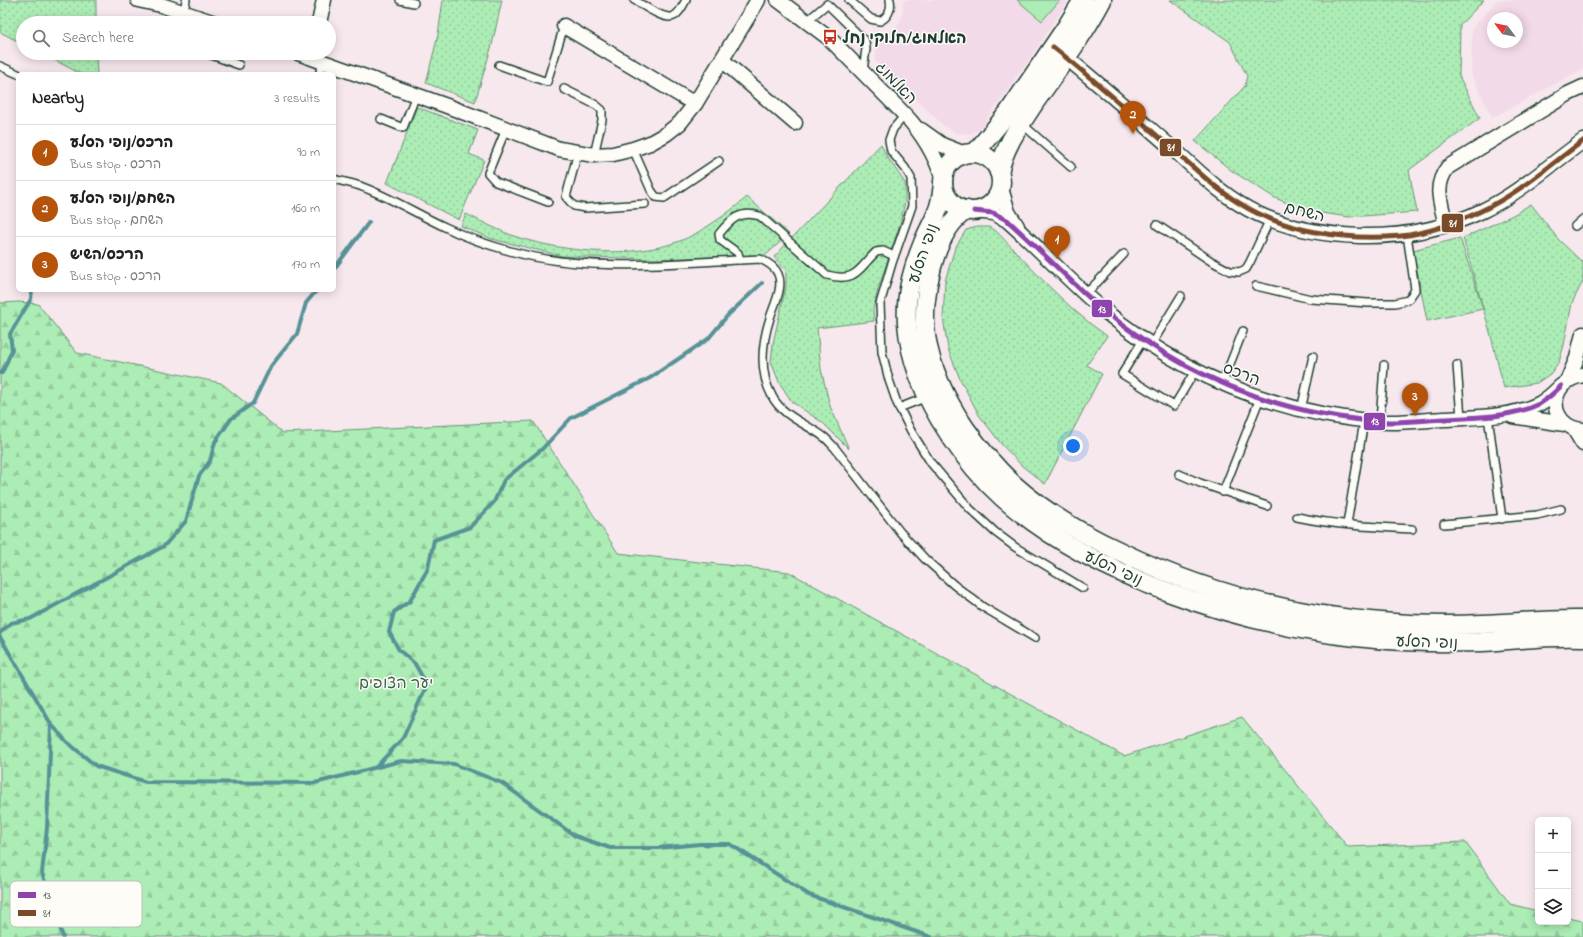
<!DOCTYPE html>
<html lang="en">
<head>
<meta charset="utf-8">
<style>
  :root { --surface:#fff; --page:#f2f2f2; --text:#222; --muted:#767676; --line:#e0e0e0; --accent:#b45309 }
  body { margin:0; font-family:"Indie Flower","Playpen Sans Hebrew",sans-serif; background:var(--page); color:var(--text) }
  .controls { position:absolute; right:12px; bottom:12px; display:grid; overflow:hidden; border-radius:6px; box-shadow:0 2px 10px #0003 }
  .controls button { width:36px; height:36px; display:grid; place-items:center; padding:0; border:0; border-bottom:1px solid var(--line); background:var(--surface); color:var(--text); font:20px sans-serif }
  .compass { position:absolute; left:1487px; top:12px; width:36px; height:36px; border-radius:50%; background:var(--surface); box-shadow:0 2px 10px #0003; rotate:302deg }
  .you { position:absolute; left:1073px; top:446px; width:14px; height:14px; margin:-10px; border:3px solid #fff; border-radius:50%; background:#1a73e8; box-shadow:0 0 0 6px #1a73e833 }
  .badge { display:grid; place-items:center; width:26px; height:26px; border-radius:50%; background:var(--accent); color:#fff; font-size:13px; font-weight:700 }
  .pin { position:absolute; translate:-50% -33px; filter:drop-shadow(0 1px 2px #0008) }
  .pin::after { content:''; position:absolute; top:21px; width:14px; height:12px; background:inherit; clip-path:polygon(0 0,100% 0,50% 100%) }
  .list { margin:0; padding:0; list-style:none }
  h2 { display:flex; justify-content:space-between; align-items:center; height:52px; margin:0; padding:0 16px; font-size:17px }
  h2 small { font-size:13px; font-weight:400; color:var(--muted) }
  .list li { display:grid; grid-template-columns:26px 1fr auto; gap:12px; align-items:center; box-sizing:border-box; height:56px; padding:0 16px; border-top:1px solid var(--line) }
  .list b { display:block; font-size:15px; white-space:nowrap }
  .list p { margin:0; font-size:13px; white-space:nowrap; color:var(--muted) }
  .list em { font-size:13px; font-style:normal; color:var(--muted) }
  .icon { flex:none; width:22px; height:22px; fill:none; stroke:currentColor; stroke-width:2; stroke-linecap:round; stroke-linejoin:round }
  .map { position:relative; flex:none; width:1583px; height:937px; overflow:hidden }
  .search { position:absolute; background:var(--surface); box-shadow:0 2px 10px #0003; left:16px; top:16px; width:320px; height:44px; display:flex; align-items:center; gap:10px; box-sizing:border-box; padding:0 14px; border-radius:22px; color:var(--muted); font-size:15px }
  .panel { position:absolute; background:var(--surface); box-shadow:0 2px 10px #0003; left:16px; top:72px; width:320px; height:220px; border-radius:6px }
  .map>svg:first-child { display:block }
  .built { fill:#f3dae8; fill-rule:evenodd }
  .grass { fill:url(#grass-dots); stroke:#669474 }
  .forest { fill:url(#forest-firs); stroke:#669474 }
  .garden { fill:#acecb5; stroke:#669474 }
  .lines { fill:none; stroke-linecap:round; stroke-linejoin:round }
  .stream { stroke:#579396; stroke-width:4 }
  .service-casing { stroke:#1f3d34; stroke-width:10 }
  .minor-casing { stroke:#1f3d34; stroke-width:17 }
  .tertiary-casing { stroke:#1f3d34; stroke-width:21 }
  .service { stroke:#fdfcf7; stroke-width:7 }
  .minor { stroke:#fdfcf7; stroke-width:14 }
  .tertiary { stroke:#fdfcf7; stroke-width:18 }
  .bus-1-casing { stroke:#fdfcf7; stroke-width:8 }
  .bus-2-casing { stroke:#fdfcf7; stroke-width:8 }
  .bus-1 { stroke:#8e44ad; stroke-width:5 }
  .bus-2 { stroke:#7a4b2a; stroke-width:5 }
  .labels { text-anchor:middle; stroke-width:3; stroke-linejoin:round; paint-order:stroke }
  .poi-label { font-size:16px; font-weight:bold; fill:#1f3d34; stroke:#fdfcf7; text-anchor:start }
  .street-label { font-size:16px; fill:#1f3d34; stroke:#fdfcf7 }
  .park-label { font-size:16px; fill:#3b604e; stroke:#fdfcf7 }
  .key { fill:#fdfcf7; stroke:#bac3bc; stroke-width:1 }
  .key-label { font-size:11px; fill:#1f3d34 }
  .line-badge { stroke:#fdfcf7; stroke-width:1.5 }
  .badge-label { font-size:11px; text-anchor:middle; font-weight:bold; fill:#fff }
</style>
</head>
<body>
<div class="map">
<svg width="1583" height="937" viewBox="0 0 1583 937">
  <defs>
    <pattern id="grass-dots" width="8" height="8" patternUnits="userSpaceOnUse"><rect width="8" height="8" fill="#acecb5"/><path d="M2 2h.1M6 6h.1" fill="none" stroke="#94cb9c" stroke-width="1.8" stroke-linecap="round"/></pattern>
    <pattern id="forest-firs" width="22" height="20" patternUnits="userSpaceOnUse"><rect width="22" height="20" fill="#acecb5"/><path d="M5 1l3.5 6h-7zM16 11l3.5 6h-7z" fill="#94cb9c"/></pattern>
  </defs>
  <rect width="100%" height="100%" fill="#f7e8ee"/>
  <filter id="ink" filterUnits="userSpaceOnUse"><feTurbulence type="fractalNoise" baseFrequency=".025" numOctaves="2"/><feDisplacementMap in="SourceGraphic" scale="8" xChannelSelector="R" yChannelSelector="G"/><feConvolveMatrix kernelMatrix="1 2 1 2 8 2 1 2 1" color-interpolation-filters="sRGB"/></filter>
  <g filter="url(#ink)">
    <!-- built -->
    <g class="built">
      <path d="M904 0H1068L1037 48 979 130 970 134 956 133 944 126 875 61 878 37 890 33 901 20Z"/>
      <path d="M1497 0H1583V69L1492 118 1471 74 1472 28ZM1493 18H1517V42H1493Z"/>
    </g>
    <!-- grass -->
    <g class="grass">
      <path d="M0 0H96V23H23V44L0 32Z"/>
      <path d="M443 0H502L492 45 475 102 426 83 438 35Z"/>
      <path d="M1170 0H1484L1460 25 1459 76 1480 118 1409 170 1417 212 1349 217 1307 211 1275 198 1232 171 1195 141 1245 86 1247 76 1230 42Z"/>
      <path d="M41 53H96L97 74H81Z"/>
      <path d="M417 107 478 130 469 154 484 160 459 220 387 183Z"/>
      <path d="M881 144 886 155 905 183V202L900 224 878 289 873 310 874 321 817 328 821 369 830 406 849 449 823 423 792 402 779 382 771 362 773 343 786 286V271L774 257Z"/>
      <path d="M747 197 789 234 766 255 653 259 562 256 492 239 461 226 466 214C487 224 508 236 531 241 580 254 650 259 695 234 714 223 731 211 747 197Z"/>
      <path d="M1531 204 1558 239 1583 263V281L1572 303 1564 345 1559 362 1550 374 1537 383 1504 388 1490 332 1463 238 1513 215Z"/>
      <path d="M977 227H989L996 231C1031 267 1065 307 1107 336L1087 365 1102 374 1045 484 1022 466 1002 445 979 415 960 379 948 349 943 318 945 281 955 248 966 230Z"/>
      <path d="M1460 238 1483 309 1427 321 1413 250Z"/>
    </g>
    <!-- forest -->
    <path class="forest" d="M19 302 38 304 77 353 221 383 283 433 533 421 618 553 789 572 1124 756 1242 717 1348 847 1465 842 1510 904 1538 911V922H1568V918L1583 921V937H0V303Z"/>
    <!-- garden -->
    <path class="garden" d="M1017 0H1060L1042 21Z"/>
    <g class="lines">
      <!-- stream -->
      <g class="stream">
        <path d="M334 269 369 222"/>
        <path d="M0 373H2L12 350 10 334 31 299 32 290"/>
        <path d="M0 633 11 623 30 619 164 546 186 521 199 476 210 461 215 442 231 419 253 403 271 366 297 334 306 303 317 290"/>
        <path d="M0 637 51 724 67 742 96 766 146 782 315 783 401 761 454 764 502 783 575 836 610 848H658L700 844H730L809 895 931 937"/>
        <path d="M51 724 47 828 42 873 63 937"/>
        <path d="M376 767 403 738 427 685 415 664 399 650 389 632 394 612 410 601 428 568 434 540 470 527 494 502 504 480 542 449 571 418 650 378 708 339 728 315 762 283"/>
      </g>
      <!-- service casing -->
      <g class="service-casing">
        <g id="service">
          <path d="M400 0 414 3"/>
          <path d="M634 0C643 5 665 21 674 16 680 13 683 5 686 0"/>
          <path d="M849 0 871 19 880 21C888 17 892 9 890 0"/>
          <path d="M184 12 186 0"/>
          <path d="M807 21 827 4 865 41 866 49 863 71"/>
          <path d="M206 53 239 65"/>
          <path d="M499 65 547 82 564 26"/>
          <path d="M0 66 18 74"/>
          <path d="M319 74 324 62"/>
          <path d="M564 89 596 105 602 110V120L594 155"/>
          <path d="M905 115 893 129 889 140 891 151 905 168 911 178 912 206 892 263 880 304 882 352 889 380 897 403 911 431 931 463 970 509 995 532 1015 547 1083 588"/>
          <path d="M381 119 403 128 416 95"/>
          <path d="M1021 123 1071 167"/>
          <path d="M506 129 488 173 496 182 548 202"/>
          <path d="M633 149 651 190 656 197 664 198 719 161"/>
          <path d="M578 152 566 197 574 206 585 208 645 204"/>
          <path d="M334 179C343 182 352 183 360 186 390 197 417 214 445 227 465 237 488 245 510 251 591 274 677 262 760 259 767 262 775 266 778 274 784 287 774 305 770 318 762 343 759 372 772 396 782 416 807 424 824 437 828 440 831 444 835 448L900 532 925 559 954 585 983 607 1035 638"/>
          <path d="M1157 225 1211 261 1230 271 1239 272 1246 269 1250 262 1270 219"/>
          <path d="M1575 226 1583 219"/>
          <path d="M740 260 738 253 720 240 719 234C731 219 740 210 760 216L827 275C857 283 859 268 876 252L883 251 894 256"/>
          <path d="M1256 286 1311 299 1368 303H1395L1408 300 1415 290 1414 282 1407 235"/>
          <path d="M1086 294 1124 254"/>
          <path d="M1143 340 1122 374 1174 406 1195 371"/>
          <path d="M1151 345 1181 296"/>
          <path d="M1457 365 1461 418"/>
          <path d="M1222 384 1243 331"/>
          <path d="M899 408 927 397"/>
          <path d="M1301 410 1313 356"/>
          <path d="M1488 416 1502 519"/>
          <path d="M1380 422 1384 365"/>
          <path d="M1179 474 1200 483 1267 506"/>
          <path d="M1223 492 1260 398"/>
          <path d="M1297 517C1335 525 1373 527 1412 529"/>
          <path d="M1347 524 1364 421"/>
          <path d="M1444 524 1537 515 1561 509"/>
        </g>
      </g>
      <!-- minor casing -->
      <g class="minor-casing">
        <g id="minor">
          <path d="M138 0 161 5 215 23"/>
          <path d="M778 0 830 39 905 115C922 133 935 154 943 179"/>
          <path d="M319 23 324 0"/>
          <path d="M564 26 695 104"/>
          <path d="M1058 51C1100 84 1139 120 1180 155 1204 177 1228 200 1258 214 1290 229 1325 235 1360 236 1403 237 1442 230 1482 211 1519 193 1550 165 1583 141"/>
          <path d="M298 53 447 106 559 149 594 155 613 154 633 149 650 143 666 134 680 123 695 104 758 0"/>
          <path d="M722 60 795 123"/>
          <path d="M921 130 942 145 965 154"/>
          <path d="M1000 185 1008 212 1017 226"/>
          <path d="M974 211 993 213 1007 220C1039 248 1068 280 1101 308 1165 361 1240 398 1322 414 1344 418 1367 422 1390 422 1408 422 1426 420 1444 419 1475 417 1510 418 1539 404 1548 399 1554 393 1561 386"/>
          <path d="M1446 225C1441 203 1433 186 1448 167L1568 94 1583 87"/>
          <path d="M1583 375C1546 381 1547 427 1583 430"/>
          <path d="M1568 379 1577 358 1583 334"/>
          <path d="M1512 416 1565 424"/>
          <path d="M1574 429 1583 444"/>
        </g>
      </g>
      <!-- tertiary casing -->
      <g class="tertiary-casing">
        <g id="tertiary">
          <path d="M975 153 1008 113 1067 26 1083 0"/>
          <circle cx="972" cy="182" r="29"/>
          <path d="M999 172C1005 145 1020 125 1035 102 1058 69 1083 36 1102 0"/>
          <path d="M943 184C942 193 941 203 937 212 933 223 927 232 923 243 913 267 905 296 907 323 910 363 927 401 949 434 964 457 982 479 1002 497 1092 577 1238 624 1356 637 1398 642 1440 643 1482 642 1515 640 1549 635 1583 637"/>
          <path d="M967 210C933 230 921 300 926 336 931 369 946 400 965 428 979 448 995 467 1013 484 1045 513 1082 534 1121 552 1202 591 1291 615 1381 622 1415 625 1448 626 1482 624 1516 623 1549 619 1583 620"/>
        </g>
      </g>
      <!-- service -->
      <use href="#service" class="service"/>
      <!-- minor -->
      <use href="#minor" class="minor"/>
      <!-- tertiary -->
      <use href="#tertiary" class="tertiary"/>
      <!-- bus-1 casing -->
      <g class="bus-1-casing">
        <path id="bus-1" d="M974 211 993 213 1007 220C1039 248 1068 280 1101 308 1165 361 1240 398 1322 414 1344 418 1367 422 1390 422 1408 422 1426 420 1444 419 1475 417 1510 418 1539 404 1548 399 1554 393 1561 386"/>
      </g>
      <!-- bus-2 casing -->
      <g class="bus-2-casing">
        <path id="bus-2" d="M1053 47C1095 80 1135 117 1176 152 1196 170 1216 189 1239 203 1285 232 1347 241 1401 236 1428 233 1456 223 1481 211 1518 194 1550 165 1583 141"/>
      </g>
      <!-- bus-1 -->
      <use href="#bus-1" class="bus-1"/>
      <!-- bus-2 -->
      <use href="#bus-2" class="bus-2"/>
    </g>
  </g>
  <!-- icons -->
  <defs>
    <g id="bus-bare" transform="scale(1.2)"><path d="M-5-6H5V4H4V6H2V4H-2V6H-4V4H-5ZM-3.5-4V0h7V-4ZM-3.5 1.2v1.5H-2V1.2ZM2 1.2v1.5H3.5V1.2Z" fill="#c8321e" stroke="#fdfcf7" stroke-width="2.5" paint-order="stroke"/></g>
  </defs>
  <g fill-rule="evenodd">
    <use href="#bus-bare" x="830" y="37"/>
  </g>
  <g class="labels">
    <!-- poi labels -->
    <g class="poi-label">
      <text x="842" y="43">האלמוג/חלוקי נחל</text>
    </g>
    <!-- street labels -->
    <g class="street-label">
      <text transform="translate(897 82) rotate(46)" y="6">האלמוג</text>
      <text transform="translate(1305 211) rotate(14)" y="6">השחם</text>
      <text transform="translate(922 253) rotate(-71)" y="6">נופי הסלע</text>
      <text transform="translate(1242 373) rotate(21)" y="6">הרכס</text>
      <text transform="translate(1114 567) rotate(25)" y="6">נופי הסלע</text>
      <text transform="translate(1427 641) rotate(2)" y="6">נופי הסלע</text>
    </g>
    <!-- park labels -->
    <g class="park-label">
      <text x="396" y="688">יער הצופים</text>
    </g>
  </g>
  <!-- legend -->
  <rect x="10" y="881" width="132" height="46" rx="6" class="key"/>
  <rect x="18" y="892" width="18" height="6" fill="#8e44ad"/>
  <rect x="18" y="910" width="18" height="6" fill="#7a4b2a"/>
  <g class="key-label">
    <text x="43" y="899">13</text>
    <text x="43" y="917">81</text>
  </g>
  <g class="line-badge">
    <rect x="1159" y="138" width="23" height="19" rx="4" fill="#7a4b2a"/>
    <rect x="1441" y="213" width="23" height="20" rx="4" fill="#7a4b2a"/>
    <rect x="1091" y="299" width="22" height="19" rx="4" fill="#8e44ad"/>
    <rect x="1363" y="412" width="23" height="19" rx="4" fill="#8e44ad"/>
  </g>
  <g class="badge-label">
    <text x="1171" y="151">81</text>
    <text x="1453" y="227">81</text>
    <text x="1102" y="313">13</text>
    <text x="1375" y="425">13</text>
  </g>
</svg>
<div class="controls">
<button>+</button>
<button>−</button>
<button><svg class="icon" aria-label="layers" viewBox="0 0 24 24"><path d="M12 4l9 5-9 5-9-5zM3 14l9 5 9-5"/></svg></button>
</div>
<svg class="compass" viewBox="-18 -18 36 36"><path d="M0-13l5 13h-10z" fill="#e53935"/><path d="M0 13l5-13h-10z" fill="#767676"/></svg>
<div class="you"></div>
<div class="pin badge" style="left:1057px;top:259px">1</div>
<div class="pin badge" style="left:1133px;top:134px">2</div>
<div class="pin badge" style="left:1415px;top:416px">3</div>
<div class="search"><svg class="icon" aria-label="search" viewBox="0 0 24 24"><circle cx="10" cy="10" r="6"/><path d="M15 15l6 6"/></svg>Search here</div>
<section class="panel">
<h2>Nearby<small>3 results</small></h2>
<ul class="list">
<li><span class="badge">1</span><div><b>הרכס/נופי הסלע</b><p>Bus stop · הרכס</p></div><em>90 m</em></li>
<li><span class="badge">2</span><div><b>השחם/נופי הסלע</b><p>Bus stop · השחם</p></div><em>160 m</em></li>
<li><span class="badge">3</span><div><b>הרכס/השיש</b><p>Bus stop · הרכס</p></div><em>170 m</em></li>
</ul>
</section>
</div>
</body>
</html>
